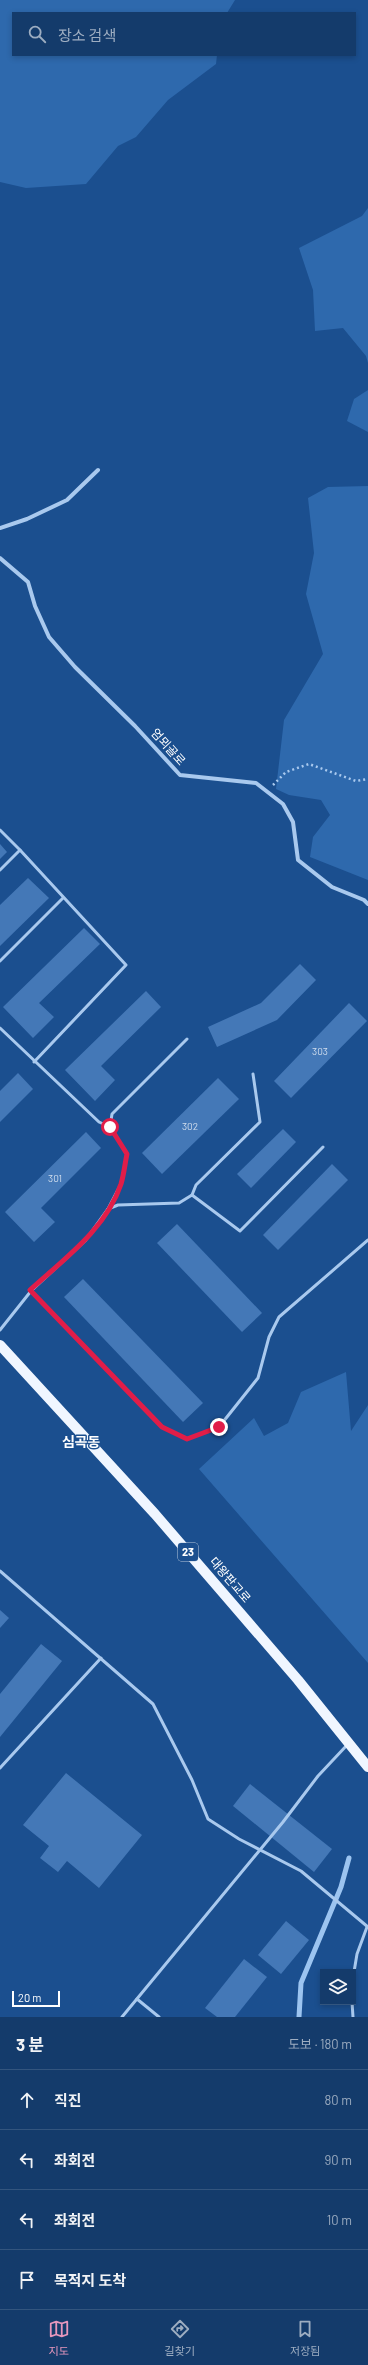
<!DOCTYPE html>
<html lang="ko">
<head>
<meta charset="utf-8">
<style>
  :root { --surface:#143b6b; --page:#1d4271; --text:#f1f3f6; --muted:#9dadc1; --line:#33557e; --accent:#e797bd }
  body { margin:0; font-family:Barlow,"Noto Sans KR",sans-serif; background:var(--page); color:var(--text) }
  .controls { position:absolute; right:12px; bottom:12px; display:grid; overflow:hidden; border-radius:0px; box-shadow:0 2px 6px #0003 }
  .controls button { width:36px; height:36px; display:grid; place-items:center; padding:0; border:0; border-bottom:1px solid var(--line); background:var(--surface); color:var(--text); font:20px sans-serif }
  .scale { position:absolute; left:12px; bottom:10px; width:48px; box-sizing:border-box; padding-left:4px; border:2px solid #fff; border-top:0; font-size:11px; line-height:14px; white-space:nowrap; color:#fff; -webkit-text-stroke:3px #1b4f8f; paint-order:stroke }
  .stop { position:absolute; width:12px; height:12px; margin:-9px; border:3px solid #e11d48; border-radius:50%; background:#fff }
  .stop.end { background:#e11d48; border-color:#fff; box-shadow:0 1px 4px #0008 }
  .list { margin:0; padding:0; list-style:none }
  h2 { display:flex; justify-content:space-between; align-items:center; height:52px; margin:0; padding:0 16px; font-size:17px }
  h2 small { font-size:13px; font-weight:400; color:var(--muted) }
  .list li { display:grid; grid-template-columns:26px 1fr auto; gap:12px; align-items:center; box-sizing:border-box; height:60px; padding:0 16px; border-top:1px solid var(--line) }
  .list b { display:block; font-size:15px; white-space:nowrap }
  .list em { font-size:13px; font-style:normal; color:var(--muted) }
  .icon { flex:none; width:22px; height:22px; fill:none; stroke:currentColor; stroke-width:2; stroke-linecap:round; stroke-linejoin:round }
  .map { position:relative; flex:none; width:368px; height:2017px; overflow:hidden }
  .search { position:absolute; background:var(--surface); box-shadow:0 2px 6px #0003; left:12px; right:12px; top:12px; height:44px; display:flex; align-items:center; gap:10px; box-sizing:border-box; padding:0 14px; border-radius:0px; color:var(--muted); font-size:15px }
  .sheet { height:292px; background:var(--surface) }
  nav { display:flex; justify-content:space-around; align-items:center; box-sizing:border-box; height:56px; border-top:1px solid var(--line); background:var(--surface); font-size:11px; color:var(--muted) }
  nav a { display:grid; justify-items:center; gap:2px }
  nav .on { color:var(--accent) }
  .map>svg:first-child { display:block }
  .green { fill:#2e69ad }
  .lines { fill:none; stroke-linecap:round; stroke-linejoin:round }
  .stream { stroke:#9cc4f0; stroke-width:5 }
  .building { fill:#4478b7 }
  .path { stroke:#a9c9ee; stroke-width:2.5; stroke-dasharray:2 3; stroke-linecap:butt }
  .service { stroke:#a9c9ee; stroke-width:3 }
  .minor { stroke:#a9c9ee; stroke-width:4 }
  .primary { stroke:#f0f6ff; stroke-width:10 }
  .route { stroke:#e11d48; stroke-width:5 }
  .labels { text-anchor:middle; stroke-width:3; stroke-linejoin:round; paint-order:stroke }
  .number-label { font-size:10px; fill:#d0dded }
  .shield { fill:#1b4f8f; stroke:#bbcadd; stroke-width:1 }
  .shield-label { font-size:11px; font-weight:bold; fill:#fff }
  .street-label { font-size:12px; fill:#fff; stroke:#1b4f8f }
  .quarter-label { font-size:14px; font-weight:bold; fill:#fff; stroke:#1b4f8f }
</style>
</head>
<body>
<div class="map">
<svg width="368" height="2017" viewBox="0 0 368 2017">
  <rect width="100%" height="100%" fill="#1b4f8f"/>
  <!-- green -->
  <g class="green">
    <path d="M0 0H235L227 13H13V55H217L216 64 168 100 136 137 118 146 86 184 26 188 0 182Z"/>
    <path d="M368 208V363L366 356 343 328 315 331 313 290 299 248 362 216Z"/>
    <path d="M368 390V432L347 421 354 399Z"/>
    <path d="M368 486V880L310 857 313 837 330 815 321 800 289 795 276 789 284 720 323 654 306 594 314 553 308 498 328 487Z"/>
    <path d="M346 1372 351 1431 368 1405V1663L199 1469 254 1418 264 1436 288 1423 301 1392Z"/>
  </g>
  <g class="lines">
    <!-- stream -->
    <path class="stream" d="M299 2017 301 1983 341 1887 349 1858"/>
  </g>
  <!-- building -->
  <g class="building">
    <path d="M0 844 7 852 0 859Z"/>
    <path d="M28 878 49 898 0 946V905Z"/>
    <path d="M84 928 100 944 39 1003 54 1017 33 1038 3 1007Z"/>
    <path d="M300 964 316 980 277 1020 217 1047 208 1027 261 1003Z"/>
    <path d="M146 991 161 1007 101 1066 115 1080 95 1101 65 1070Z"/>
    <path d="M349 1003 367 1021 291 1098 274 1081Z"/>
    <path d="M18 1073 33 1089 0 1122V1091Z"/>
    <path d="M218 1078 239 1099 162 1174 142 1153Z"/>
    <path d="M283 1129 296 1142 251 1188 237 1174Z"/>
    <path d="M86 1132 101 1148 41 1208 55 1222 34 1242 5 1212Z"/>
    <path d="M332 1164 348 1180 278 1250 263 1235Z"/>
    <path d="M177 1224 262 1313 242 1332 157 1243Z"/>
    <path d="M83 1279 203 1403 183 1422 64 1297Z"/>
    <path d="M0 1610 9 1618 0 1628Z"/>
    <path d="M41 1644 62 1661 0 1737V1694Z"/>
    <path d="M66 1773 142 1835 99 1888 67 1861 58 1872 40 1858 49 1846 23 1825Z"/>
    <path d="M250 1784 332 1849 314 1872 233 1806Z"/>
    <path d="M286 1921 309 1940 281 1974 258 1955Z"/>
    <path d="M244 1959 267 1977 235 2017H217L205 2008Z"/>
  </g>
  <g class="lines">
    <!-- path -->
    <path class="path" d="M273 785 286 772 309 764 356 781 368 779"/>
    <!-- service -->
    <g class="service">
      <path d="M0 830 20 850 0 870"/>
      <path d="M20 850 126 965 34 1062"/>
      <path d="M0 961 63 898"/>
      <path d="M0 1028 99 1122 110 1127"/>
      <path d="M192 1195 196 1185 260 1122 253 1074"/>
      <path d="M108 1209 118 1205 179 1203 192 1195 240 1231 323 1147"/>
      <path d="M31 1291 162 1427 187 1439 219 1427 258 1378 269 1337 279 1317 368 1240"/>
      <path d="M0 1330 31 1291 85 1241 108 1209 121 1184 127 1154 110 1127 112 1114 187 1039"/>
      <path d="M0 1571 153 1704 192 1780 208 1819 239 1839 301 1871 368 1927"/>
      <path d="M0 1768 101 1658"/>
      <path d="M353 1978 357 1954 367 1927"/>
      <path d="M137 1999 159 2017"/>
      <path d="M352 2002 353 2017"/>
      <path d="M122 2017 283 1822 318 1776 348 1744"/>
    </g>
    <!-- minor -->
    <g class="minor">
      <path d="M0 528 27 519 67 500 98 470"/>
      <path d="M0 558 28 582 35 606 49 637 75 667 135 726 180 775 256 783 283 804 293 822 298 860 332 887 364 900 368 904"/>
    </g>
    <!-- primary -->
    <path class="primary" d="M0 1345 155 1514 298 1680 368 1767"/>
  </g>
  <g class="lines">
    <!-- route -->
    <path class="route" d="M110 1127 127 1154C125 1163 124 1174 121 1184 106 1229 64 1259 30 1290L162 1427 187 1439 219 1427"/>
  </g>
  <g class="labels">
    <!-- number labels -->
    <g class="number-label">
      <text x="320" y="1055">303</text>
      <text x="190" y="1130">302</text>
      <text x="55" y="1182">301</text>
    </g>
    <!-- shield labels -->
    <rect class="shield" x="178" y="1543" width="20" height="18" rx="3"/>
    <g class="shield-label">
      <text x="188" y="1556">23</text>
    </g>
    <!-- street labels -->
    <g class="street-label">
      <text transform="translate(168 747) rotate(48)" y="4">엄뫼골로</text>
      <text transform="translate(230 1580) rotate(49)" y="4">대왕판교로</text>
    </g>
    <!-- quarter labels -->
    <g class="quarter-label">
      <text x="81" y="1447">심곡동</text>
    </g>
  </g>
</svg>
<div class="controls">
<button><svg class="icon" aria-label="layers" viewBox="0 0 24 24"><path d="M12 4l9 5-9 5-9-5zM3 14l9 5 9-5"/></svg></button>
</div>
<div class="scale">20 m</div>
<div class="stop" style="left:110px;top:1127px"></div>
<div class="stop end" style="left:219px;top:1427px"></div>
<div class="search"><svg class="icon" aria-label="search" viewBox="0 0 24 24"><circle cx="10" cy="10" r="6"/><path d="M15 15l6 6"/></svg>장소 검색</div>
</div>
<section class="sheet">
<h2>3 분<small>도보 · 180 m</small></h2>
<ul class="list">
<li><svg class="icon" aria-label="ahead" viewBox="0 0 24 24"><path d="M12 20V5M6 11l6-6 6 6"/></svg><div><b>직진</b></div><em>80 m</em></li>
<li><svg class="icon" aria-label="left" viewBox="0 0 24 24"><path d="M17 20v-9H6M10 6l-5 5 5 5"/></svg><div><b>좌회전</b></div><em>90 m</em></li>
<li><svg class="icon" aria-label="left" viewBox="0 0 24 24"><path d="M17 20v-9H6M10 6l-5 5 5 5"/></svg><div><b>좌회전</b></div><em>10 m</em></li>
<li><svg class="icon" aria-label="arrive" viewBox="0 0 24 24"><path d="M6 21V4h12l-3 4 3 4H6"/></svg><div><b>목적지 도착</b></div></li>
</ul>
</section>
<nav>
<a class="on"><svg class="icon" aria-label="map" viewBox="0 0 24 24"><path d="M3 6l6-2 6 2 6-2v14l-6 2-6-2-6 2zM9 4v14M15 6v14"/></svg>지도</a>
<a><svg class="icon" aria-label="directions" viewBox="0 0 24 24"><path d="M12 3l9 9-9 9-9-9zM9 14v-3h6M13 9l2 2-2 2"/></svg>길찾기</a>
<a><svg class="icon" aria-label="saved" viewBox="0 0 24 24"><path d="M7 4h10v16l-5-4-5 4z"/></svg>저장됨</a>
</nav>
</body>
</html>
